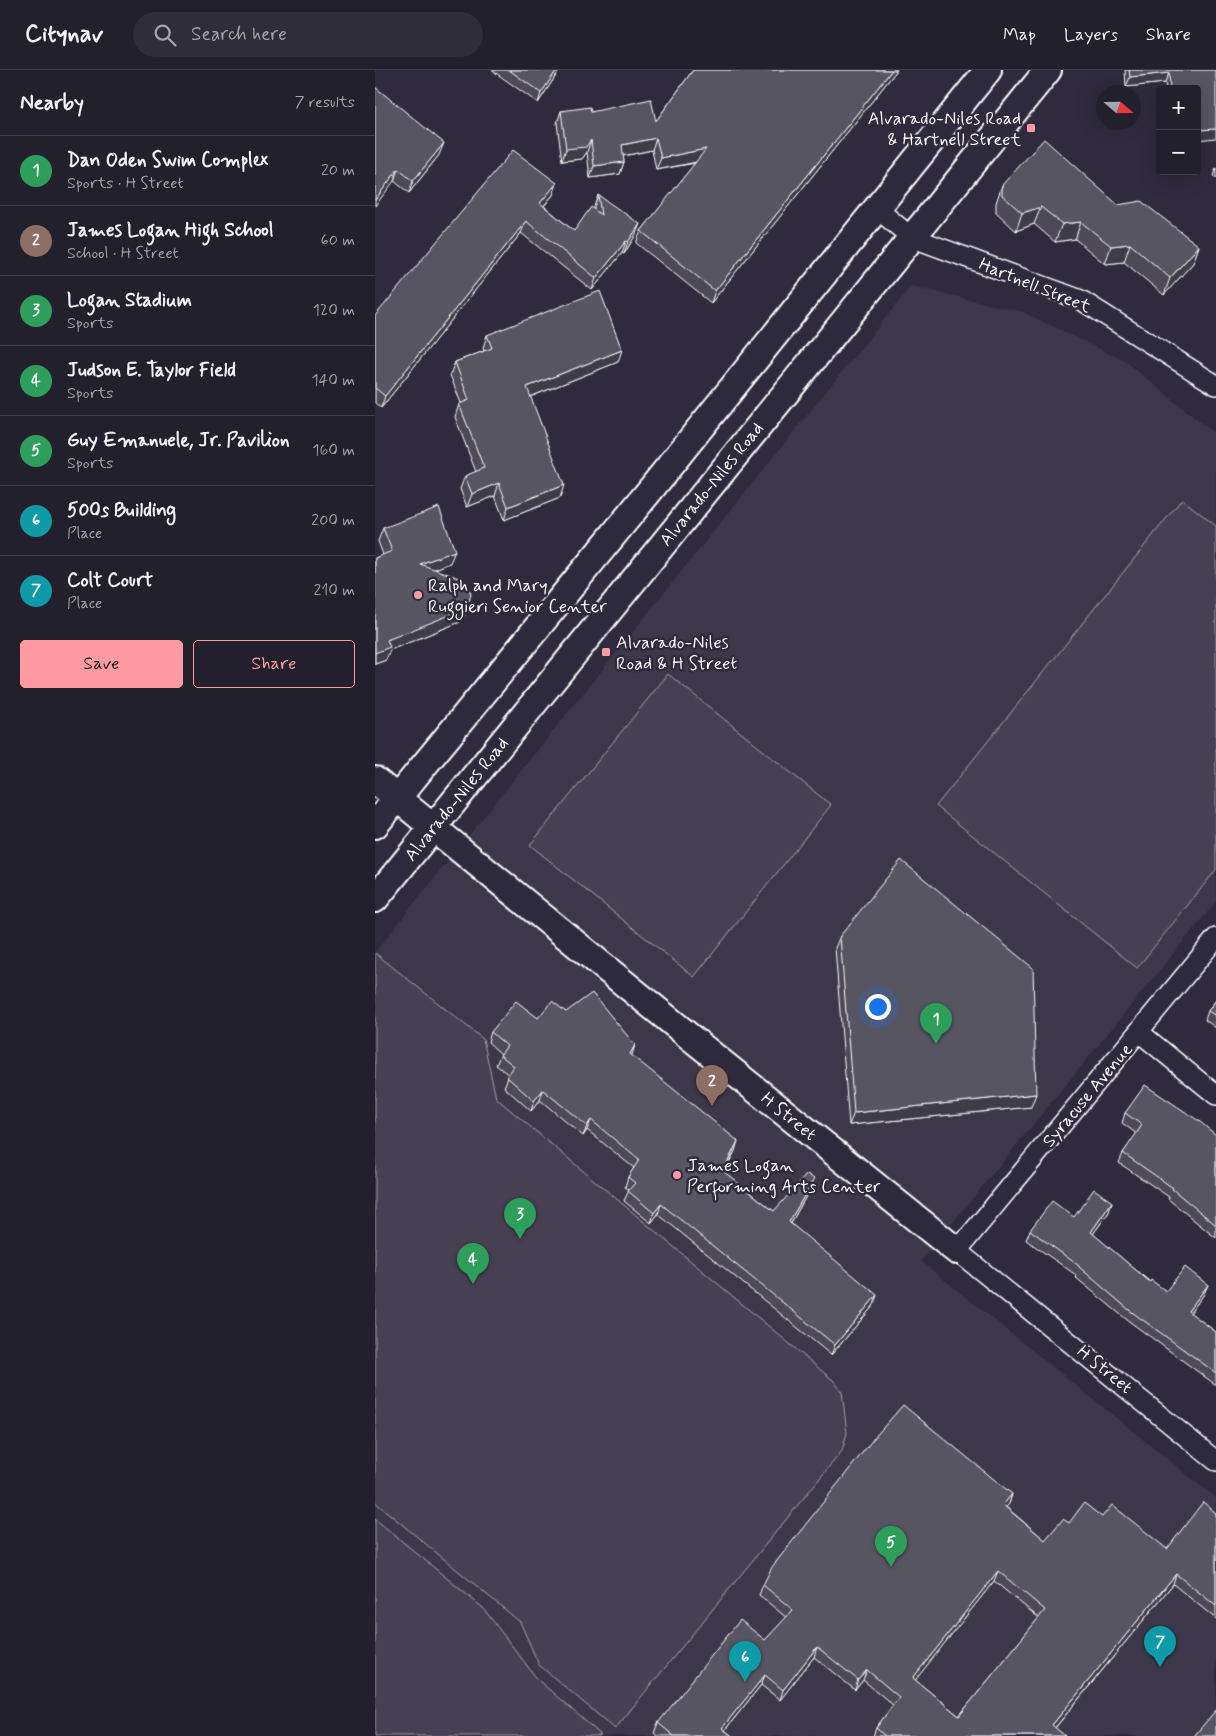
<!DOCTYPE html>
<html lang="en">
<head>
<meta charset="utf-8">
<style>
  :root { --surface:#23202e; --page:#2f2d3a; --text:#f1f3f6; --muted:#a3a3aa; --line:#403e4a; --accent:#ff9aa2 }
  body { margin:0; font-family:Mynerve,sans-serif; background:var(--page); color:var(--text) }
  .controls { position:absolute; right:15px; top:15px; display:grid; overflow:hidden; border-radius:5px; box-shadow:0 5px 20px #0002 }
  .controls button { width:45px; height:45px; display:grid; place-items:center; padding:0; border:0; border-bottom:1px solid var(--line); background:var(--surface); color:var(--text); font:25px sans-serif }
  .compass { position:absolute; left:721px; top:15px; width:45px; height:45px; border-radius:50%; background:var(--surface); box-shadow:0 5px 20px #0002; rotate:110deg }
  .you { position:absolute; left:502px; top:936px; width:18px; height:18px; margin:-12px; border:4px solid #fff; border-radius:50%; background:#1a73e8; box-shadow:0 0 0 8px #1a73e833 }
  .badge { display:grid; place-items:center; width:32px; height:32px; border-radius:50%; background:var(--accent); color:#fff; font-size:16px; font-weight:700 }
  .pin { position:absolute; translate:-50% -41px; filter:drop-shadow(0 1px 2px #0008) }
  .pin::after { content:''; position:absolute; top:26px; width:18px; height:15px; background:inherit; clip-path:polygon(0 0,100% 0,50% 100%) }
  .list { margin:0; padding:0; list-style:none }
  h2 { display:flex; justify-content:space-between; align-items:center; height:65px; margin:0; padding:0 20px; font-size:21px }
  h2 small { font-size:16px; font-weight:400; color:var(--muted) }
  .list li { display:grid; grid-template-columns:32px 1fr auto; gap:15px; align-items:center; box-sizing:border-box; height:70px; padding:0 20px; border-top:1px solid var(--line) }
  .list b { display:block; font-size:19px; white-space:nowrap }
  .list p { margin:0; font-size:16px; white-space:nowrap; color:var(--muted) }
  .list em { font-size:16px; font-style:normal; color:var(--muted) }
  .actions { display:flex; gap:10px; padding:15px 20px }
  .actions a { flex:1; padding:11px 0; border:1px solid var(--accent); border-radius:5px; text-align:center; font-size:18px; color:var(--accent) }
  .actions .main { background:var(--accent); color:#111 }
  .icon { flex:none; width:28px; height:28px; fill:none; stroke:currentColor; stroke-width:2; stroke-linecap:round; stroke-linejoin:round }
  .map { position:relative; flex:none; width:841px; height:1666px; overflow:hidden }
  header { display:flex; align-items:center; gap:30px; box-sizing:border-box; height:70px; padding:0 25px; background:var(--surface); border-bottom:1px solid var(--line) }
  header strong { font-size:24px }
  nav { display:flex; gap:28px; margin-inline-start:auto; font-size:18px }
  .search { width:350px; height:45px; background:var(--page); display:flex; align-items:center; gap:12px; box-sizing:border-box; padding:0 18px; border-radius:28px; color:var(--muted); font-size:19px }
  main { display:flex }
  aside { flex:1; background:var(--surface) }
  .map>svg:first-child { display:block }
  .built { fill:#3c3749 }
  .green { fill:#464152; stroke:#a2a0a8 }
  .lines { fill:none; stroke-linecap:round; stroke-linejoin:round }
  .street-casing { stroke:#fff; stroke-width:22 }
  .secondary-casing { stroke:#fff; stroke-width:30 }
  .street { stroke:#2f2a3d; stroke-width:19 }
  .secondary { stroke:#2f2a3d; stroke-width:26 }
  .wall { fill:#4d4956; stroke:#fff; fill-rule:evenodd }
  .shaded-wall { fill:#3e3c46; stroke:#fff }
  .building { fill:#595564; stroke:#fff; fill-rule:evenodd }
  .poi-dot { fill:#ff9aa2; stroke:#2f2a3d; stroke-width:2 }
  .labels { text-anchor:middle; stroke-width:5; stroke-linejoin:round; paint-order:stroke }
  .poi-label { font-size:18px; fill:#fff; stroke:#2f2a3d; text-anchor:start }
  .street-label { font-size:18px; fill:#fff; stroke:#2f2a3d }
</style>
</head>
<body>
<header>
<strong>Citynav</strong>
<div class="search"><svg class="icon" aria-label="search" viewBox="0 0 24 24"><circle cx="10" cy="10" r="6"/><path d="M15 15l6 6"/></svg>Search here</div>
<nav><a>Map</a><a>Layers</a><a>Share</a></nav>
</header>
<main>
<aside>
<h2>Nearby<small>7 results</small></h2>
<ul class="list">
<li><span class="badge" style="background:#2e9e5b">1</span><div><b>Dan Oden Swim Complex</b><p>Sports · H Street</p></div><em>20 m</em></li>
<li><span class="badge" style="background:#8d6e63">2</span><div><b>James Logan High School</b><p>School · H Street</p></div><em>60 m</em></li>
<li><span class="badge" style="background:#2e9e5b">3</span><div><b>Logan Stadium</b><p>Sports</p></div><em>120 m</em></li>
<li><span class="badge" style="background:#2e9e5b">4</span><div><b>Judson E. Taylor Field</b><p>Sports</p></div><em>140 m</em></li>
<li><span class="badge" style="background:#2e9e5b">5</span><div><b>Guy Emanuele, Jr. Pavilion</b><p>Sports</p></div><em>160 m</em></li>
<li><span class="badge" style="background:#0f9aa8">6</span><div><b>500s Building</b><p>Place</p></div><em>200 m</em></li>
<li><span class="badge" style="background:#0f9aa8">7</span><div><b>Colt Court</b><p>Place</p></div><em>210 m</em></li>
</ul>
<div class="actions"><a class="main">Save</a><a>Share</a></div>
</aside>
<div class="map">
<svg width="841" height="1666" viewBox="0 0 841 1666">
  <rect width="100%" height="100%" fill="#2f2a3d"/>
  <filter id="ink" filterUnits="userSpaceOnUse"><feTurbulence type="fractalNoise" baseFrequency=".02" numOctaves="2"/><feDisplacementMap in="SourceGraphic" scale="10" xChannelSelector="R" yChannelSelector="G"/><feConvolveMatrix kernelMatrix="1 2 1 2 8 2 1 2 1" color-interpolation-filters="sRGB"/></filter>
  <g filter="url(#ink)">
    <!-- built -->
    <path class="built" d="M536 216 648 242 750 291 841 365V832L546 1191 841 1428V1666H0V882Z"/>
    <!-- green -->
    <g class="green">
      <path d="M807 429 841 456V800L762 898 561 736Z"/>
      <path d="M293 604 456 735 319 907 155 775Z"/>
      <path d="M0 883 108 969 121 1028 459 1311 467 1322 472 1363 467 1381 240 1659 164 1595 145 1552 0 1432Z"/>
      <path d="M0 1449 108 1538 163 1610 225 1664V1666H0Z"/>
    </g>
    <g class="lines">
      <!-- street casing -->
      <g class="street-casing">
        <g id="street">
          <path d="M501 138 536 167 706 230 841 315"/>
          <path d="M841 868 582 1181 841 1391"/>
          <path d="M764 962 841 1025"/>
        </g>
      </g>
      <!-- secondary casing -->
      <g class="secondary-casing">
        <g id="secondary">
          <path d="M0 710 315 967 582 1181"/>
          <path d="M0 755 272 424 613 0"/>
          <path d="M0 829 673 0"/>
        </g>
      </g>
      <!-- street -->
      <use href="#street" class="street"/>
      <!-- secondary -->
      <use href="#secondary" class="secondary"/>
    </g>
    <!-- wall -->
    <g class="wall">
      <path d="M118 0H184L182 4 163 33 118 1Z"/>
      <path d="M318 0H522L336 233 261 173 266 161 321 93 281 100 277 80 248 86 249 92 245 104 215 108 212 82 207 89 187 91 182 53 186 41 216 42 281 51Z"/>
      <path d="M750 0H841L822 19H791L790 13 751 17Z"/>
      <path d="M0 17 64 85 34 123 19 111Z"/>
      <path d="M841 98V109L838 106Z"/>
      <path d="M182 113 178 125 169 136 199 161 219 140V137L223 125 260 166 249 184 247 183 217 220 146 163 6 338 0 333V246Z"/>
      <path d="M627 115 743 135 824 176 818 193 789 225 749 192 730 194 700 169 680 172 659 154 641 161 621 142V133Z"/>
      <path d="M112 265 243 292 155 327 185 428 129 450 120 426 92 437 85 419 90 406 101 402 80 347 84 334 86 333 75 305 80 292 109 281 108 278Z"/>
      <path d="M8 458 75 493 60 499 90 545 85 552 15 580 11 590 0 594V488L8 485 3 471Z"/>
      <path d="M465 866 656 1037 474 1055 460 878Z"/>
      <path d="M841 930V958L830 950 833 941Z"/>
      <path d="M191 942 257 986 360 1081 349 1102 399 1141 435 1119 416 1153 499 1235 456 1285 283 1144 276 1153 249 1131 254 1120 250 1117 253 1107 259 1098 212 1060 208 1066 165 1030 156 1041 129 1017 134 1005 121 995 126 984 113 972 116 962 163 948Z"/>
      <path d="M750 1043 841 1065V1168L793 1129 794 1127 744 1093 748 1083 762 1064 747 1053Z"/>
      <path d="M734 1142 718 1164 775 1212 791 1221 829 1224 815 1243 841 1262V1315L751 1249 700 1207 701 1205 651 1170 655 1160 699 1147Z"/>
      <path d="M637 1424 634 1434 631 1437 670 1470 694 1453 727 1447 792 1479 841 1443V1549L798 1514 680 1658 690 1666H498L501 1658 518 1635 488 1610 480 1620 439 1587 405 1630 386 1615 350 1660 357 1666H283L279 1663 283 1653 390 1570 412 1548 384 1525 388 1515ZM619 1511 664 1548 584 1646 540 1610Z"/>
    </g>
    <!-- shaded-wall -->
    <g class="shaded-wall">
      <path d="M182 0H184L182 4 163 33 166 23Z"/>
      <path d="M517 0H522L336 233 340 221Z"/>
      <path d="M794 3 790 13 751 17 755 7Z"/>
      <path d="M841 59V68L822 70V60Z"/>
      <path d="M281 68 277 80 243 87 247 75Z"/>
      <path d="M216 70 212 82 207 89 187 91 191 79Z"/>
      <path d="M69 73 64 85 34 123 38 111Z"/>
      <path d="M331 79 327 91 281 100 286 88Z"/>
      <path d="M249 92 245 104 215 108 219 96Z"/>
      <path d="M23 99 19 111 0 136V130Z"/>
      <path d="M182 113 178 125 161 145 165 133Z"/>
      <path d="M666 137 659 154 641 161 647 143Z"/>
      <path d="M151 151 146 163 6 338 10 326Z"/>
      <path d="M706 152 700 169 680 172 687 154Z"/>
      <path d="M265 154 260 166 249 184 253 172Z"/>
      <path d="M251 171 247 183 217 220 221 208Z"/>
      <path d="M755 174 749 192 730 194 736 176Z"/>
      <path d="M824 176 818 193 789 225 795 208Z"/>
      <path d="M247 280 243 292 147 330 152 317Z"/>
      <path d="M124 413 120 426 92 437 97 424Z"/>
      <path d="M189 415 185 428 129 450 133 437Z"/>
      <path d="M80 481 75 493 40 507 45 494Z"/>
      <path d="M94 532 90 545 85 552 15 580 11 590 0 594V583L12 570Z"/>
      <path d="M260 975 257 985 251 994 255 984Z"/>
      <path d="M168 1020 165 1030 156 1041 159 1031Z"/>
      <path d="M661 1024 656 1037 474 1055 479 1043Z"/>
      <path d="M216 1050 212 1060 208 1066 212 1056Z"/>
      <path d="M363 1071 360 1081 344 1111 348 1101Z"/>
      <path d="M439 1109 435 1119 411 1162 414 1152Z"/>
      <path d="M737 1132 734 1142 712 1172 716 1162Z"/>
      <path d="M286 1134 283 1144 276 1153 279 1143Z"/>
      <path d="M833 1215 829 1224 809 1251 813 1241Z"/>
      <path d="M502 1225 499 1235 456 1285 460 1275Z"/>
      <path d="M637 1424 634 1434 624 1445 628 1435Z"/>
      <path d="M623 1501 619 1511 534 1618 538 1608Z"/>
      <path d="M801 1504 798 1514 674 1665 677 1655Z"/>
      <path d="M442 1577 439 1587 405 1630 408 1620Z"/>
      <path d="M492 1600 488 1610 480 1620 483 1610Z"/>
      <path d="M390 1605 386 1615 345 1666 347 1658Z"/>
    </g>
    <!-- building -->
    <g class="building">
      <path d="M134 0H182L166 23Z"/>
      <path d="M318 0H517L340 221 266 161 331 79 286 88 281 68 247 75 249 92 219 96 216 70 211 77 191 79 186 41 215 37 216 42 276 29 281 51Z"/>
      <path d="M754 0H841V59L822 60V19H795L794 3 755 7Z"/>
      <path d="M0 17 69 73 38 111 23 99 0 130Z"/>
      <path d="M669 69 743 135 766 131 824 176 795 208 755 174 736 176 706 152 687 154 666 137 647 143 627 125V115Z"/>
      <path d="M138 80 182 113 165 133 199 161 216 137 226 145 223 125 265 154 253 172 251 171 221 208 151 151 10 326 0 318V246Z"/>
      <path d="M225 221 247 280 152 317 189 415 133 437 124 413 97 424 90 406 109 398 84 334 94 330 80 292 117 278 112 265Z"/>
      <path d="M64 437 80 481 45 494 87 509 93 516 96 524 94 532 90 539 12 570 15 577 0 583V488L17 481 8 458Z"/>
      <path d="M526 790 658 898 661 1024 479 1043 465 866Z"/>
      <path d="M217 923 260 975 255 984 363 1071 348 1101 399 1141 432 1104 439 1109 414 1152 502 1225 460 1275 286 1134 279 1143 253 1121 260 1113 253 1107 264 1090 216 1050 212 1056 168 1020 159 1031 132 1007 139 996 125 985 132 976 116 962 141 931 163 948 177 931 191 942Z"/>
      <path d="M841 930V946L833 941Z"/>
      <path d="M770 1015 824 1051 841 1065V1155L797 1119 798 1118 748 1083 767 1055 750 1043Z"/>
      <path d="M719 1119 737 1132 716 1162 775 1212 776 1210 791 1221 810 1197 833 1215 813 1241 841 1262V1303L754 1240 704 1197V1196L655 1160 677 1131 699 1147Z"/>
      <path d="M528 1335 637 1424 628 1435 670 1470 688 1449 694 1453 709 1433 727 1447 737 1435 792 1479 828 1432 841 1443V1536L801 1504 677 1655 690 1666H510L501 1658 524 1627 492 1600 483 1610 442 1577 408 1620 390 1605 347 1658 357 1666H299L283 1653 365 1550 390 1570 418 1540 388 1515 397 1497 499 1368ZM623 1501 670 1540 584 1646 538 1608Z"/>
      <path d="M841 1640V1666H819Z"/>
    </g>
  </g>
  <!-- markers -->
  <g class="poi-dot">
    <rect x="651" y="53" width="10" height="10" rx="2.5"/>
    <circle cx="43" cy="525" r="5"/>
    <rect x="226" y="577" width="10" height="10" rx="2.5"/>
    <circle cx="302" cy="1105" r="5"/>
  </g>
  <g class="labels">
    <!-- poi labels -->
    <g class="poi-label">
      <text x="646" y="54" text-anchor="end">Alvarado-Niles Road<tspan x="646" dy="21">&amp; Hartnell Street</tspan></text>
      <text x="53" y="521">Ralph and Mary<tspan x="53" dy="21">Ruggieri Senior Center</tspan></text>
      <text x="241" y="578">Alvarado-Niles<tspan x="241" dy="21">Road &amp; H Street</tspan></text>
      <text x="312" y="1101">James Logan<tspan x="312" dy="21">Performing Arts Center</tspan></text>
    </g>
    <!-- street labels -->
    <g class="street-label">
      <text transform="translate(660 215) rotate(22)" y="6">Hartnell Street</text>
      <text transform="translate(336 414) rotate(-51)" y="6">Alvarado-Niles Road</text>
      <text transform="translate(81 729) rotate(-51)" y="6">Alvarado-Niles Road</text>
      <text transform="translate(712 1025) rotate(-50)" y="6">Syracuse Avenue</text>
      <text transform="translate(414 1046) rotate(39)" y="6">H Street</text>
      <text transform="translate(730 1299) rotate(39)" y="6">H Street</text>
    </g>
  </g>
</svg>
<div class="controls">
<button>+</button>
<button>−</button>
</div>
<svg class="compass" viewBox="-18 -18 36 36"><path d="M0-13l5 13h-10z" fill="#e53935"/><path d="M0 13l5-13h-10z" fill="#a3a3aa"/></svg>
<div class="you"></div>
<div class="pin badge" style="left:561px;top:974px;background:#2e9e5b">1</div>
<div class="pin badge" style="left:337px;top:1036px;background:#8d6e63">2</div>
<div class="pin badge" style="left:145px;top:1169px;background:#2e9e5b">3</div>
<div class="pin badge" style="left:98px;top:1214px;background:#2e9e5b">4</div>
<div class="pin badge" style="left:516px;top:1497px;background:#2e9e5b">5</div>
<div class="pin badge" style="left:370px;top:1612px;background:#0f9aa8">6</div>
<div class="pin badge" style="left:785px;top:1597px;background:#0f9aa8">7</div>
</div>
</main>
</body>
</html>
